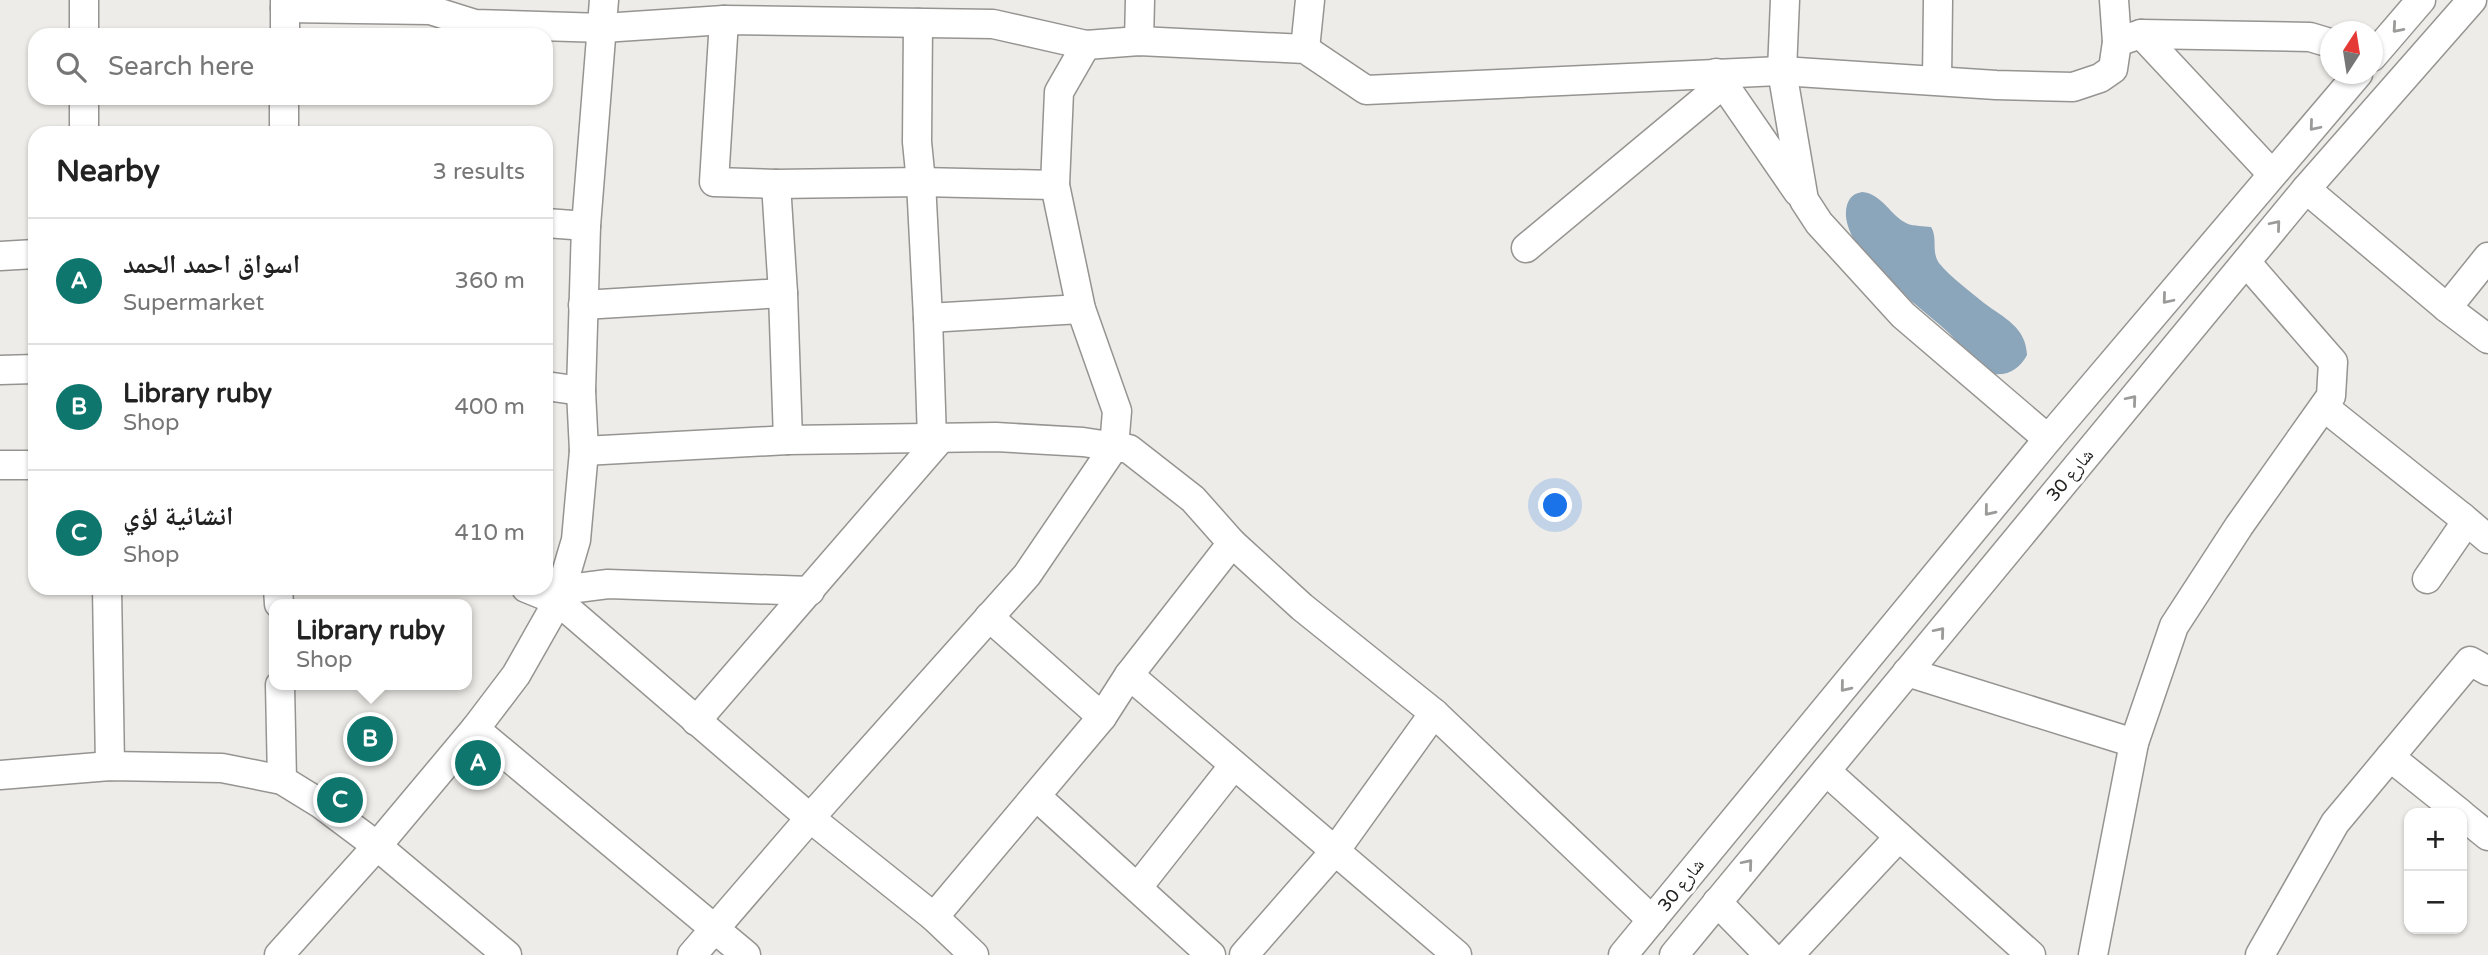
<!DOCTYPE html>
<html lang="en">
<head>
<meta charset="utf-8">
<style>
  :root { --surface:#fff; --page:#f6f6f6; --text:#222; --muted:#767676; --line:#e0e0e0; --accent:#0f766e }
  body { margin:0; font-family:"Varela Round","Noto Naskh Arabic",sans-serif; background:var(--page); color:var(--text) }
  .controls { position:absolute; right:21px; bottom:21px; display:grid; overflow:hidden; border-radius:14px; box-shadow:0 2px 5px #0004 }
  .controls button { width:63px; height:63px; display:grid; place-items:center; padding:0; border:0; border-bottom:2px solid var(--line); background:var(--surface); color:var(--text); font:35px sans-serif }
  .compass { position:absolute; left:2320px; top:21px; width:63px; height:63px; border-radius:50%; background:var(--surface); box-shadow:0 2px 5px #0004; rotate:12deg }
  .you { position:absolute; left:1556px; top:506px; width:24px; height:24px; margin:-18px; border:5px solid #fff; border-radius:50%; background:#1a73e8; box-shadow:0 0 0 10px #1a73e833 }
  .badge { display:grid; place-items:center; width:46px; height:46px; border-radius:50%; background:var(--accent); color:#fff; font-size:23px; font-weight:700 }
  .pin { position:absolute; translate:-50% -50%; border:4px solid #fff; box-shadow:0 2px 7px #0006 }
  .popup { position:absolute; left:269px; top:599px; width:203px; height:91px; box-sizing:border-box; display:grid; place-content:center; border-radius:14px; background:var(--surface); filter:drop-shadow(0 2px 5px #0005); font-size:23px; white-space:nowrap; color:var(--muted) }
  .popup b { font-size:26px; color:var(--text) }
  .popup::after { content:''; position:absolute; left:50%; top:100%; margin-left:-14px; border:14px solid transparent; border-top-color:var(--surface) }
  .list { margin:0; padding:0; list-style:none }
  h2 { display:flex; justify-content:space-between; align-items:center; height:91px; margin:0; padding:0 28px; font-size:30px }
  h2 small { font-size:23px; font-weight:400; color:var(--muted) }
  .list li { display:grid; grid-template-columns:46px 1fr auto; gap:21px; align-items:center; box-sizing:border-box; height:126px; padding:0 28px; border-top:2px solid var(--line) }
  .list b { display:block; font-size:26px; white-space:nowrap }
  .list p { margin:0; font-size:23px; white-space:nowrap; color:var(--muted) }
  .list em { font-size:23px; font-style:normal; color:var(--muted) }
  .icon { flex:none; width:38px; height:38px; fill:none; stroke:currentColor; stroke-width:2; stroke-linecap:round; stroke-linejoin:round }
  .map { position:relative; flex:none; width:2488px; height:955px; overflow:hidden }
  .search { position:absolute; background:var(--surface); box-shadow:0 2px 5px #0004; left:28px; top:28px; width:525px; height:77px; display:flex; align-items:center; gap:18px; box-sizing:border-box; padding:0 24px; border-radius:21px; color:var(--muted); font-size:26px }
  .panel { position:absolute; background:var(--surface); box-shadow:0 2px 5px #0004; left:28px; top:126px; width:525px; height:469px; border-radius:21px }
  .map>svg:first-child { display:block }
  .water { fill:#8ba5bb }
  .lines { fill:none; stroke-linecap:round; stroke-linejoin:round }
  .minor-casing { stroke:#969491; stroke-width:31 }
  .minor { stroke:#fff; stroke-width:28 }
  .oneway { stroke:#9b9b9a }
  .labels { text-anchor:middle; stroke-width:7; stroke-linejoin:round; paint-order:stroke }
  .street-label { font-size:18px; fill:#21201f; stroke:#fff }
</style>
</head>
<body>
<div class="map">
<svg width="2488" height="955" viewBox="0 0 2488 955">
  <rect width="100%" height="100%" fill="#eeece8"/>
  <!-- water -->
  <path class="water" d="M1862 192C1883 194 1890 216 1908 224 1914 226 1924 226 1931 227 1938 238 1931 252 1939 263 1949 276 1971 292 1984 303 2004 318 2026 327 2027 355 2020 368 2009 376 1993 374 1975 371 1962 346 1950 334 1922 307 1835 249 1847 205 1850 196 1854 194 1862 192Z"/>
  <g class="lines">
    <!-- minor casing -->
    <g class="minor-casing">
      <g id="minor">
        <path d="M1785 0 1782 71 1804 200 1819 223 1903 315 2048 439"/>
        <path d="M285 8 430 10 475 24 603 28 724 20 993 24 1086 45 1139 41 1305 49 1366 90 1782 71 1996 85 2073 87 2100 78 2113 69 2117 42 2114 0"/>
        <path d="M724 20 714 182 776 184 921 182 1055 185"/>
        <path d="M918 23 917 142 921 182 928 318 932 439"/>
        <path d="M2141 34 2272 174"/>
        <path d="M84 35V0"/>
        <path d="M285 35V0"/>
        <path d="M1139 41 1140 0"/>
        <path d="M2117 42 2141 34 2310 37 2330 43"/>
        <path d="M1305 49 1310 0"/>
        <path d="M2372 57 2421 0"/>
        <path d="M1716 73 1798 192"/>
        <path d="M1937 80 1938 0"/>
        <path d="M84 133V98"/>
        <path d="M284 133V98"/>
        <path d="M776 184 783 293 788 440"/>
        <path d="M2306 189 2447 308 2488 339"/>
        <path d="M546 223 586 226"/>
        <path d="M1526 248 1723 84"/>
        <path d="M0 256 35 254"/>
        <path d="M583 305 783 293"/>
        <path d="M2447 308 2488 257"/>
        <path d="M928 318 1081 309"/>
        <path d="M0 370 35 369"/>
        <path d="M546 386 581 391"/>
        <path d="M2324 407 2462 517V528L2427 579"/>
        <path d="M584 451 788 440 996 437 1083 442 1129 449 1193 499 1232 543 1302 607 1434 713 1652 920"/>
        <path d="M0 465H35"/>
        <path d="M2462 517 2488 539"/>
        <path d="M107 588 110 766"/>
        <path d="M278 588 279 604"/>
        <path d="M526 588 558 601 810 818 934 917 974 955"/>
        <path d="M561 590 608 584 810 591"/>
        <path d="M989 617 1102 717"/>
        <path d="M1907 672 2134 743"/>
        <path d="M1129 675 1457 955"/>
        <path d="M280 685 282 780"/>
        <path d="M696 721 940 439"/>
        <path d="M475 729 746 955"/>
        <path d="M2390 757 2460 813"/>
        <path d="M1826 771 2031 955"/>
        <path d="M0 775 110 766 222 768 282 780 321 804 377 846 507 955"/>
        <path d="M1037 797 1211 955"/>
        <path d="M2462 815 2488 836"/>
        <path d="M1138 887 1234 765"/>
        <path d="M1717 902 1769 955"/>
        <path d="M934 917 1102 717 1129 675 1232 543"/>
        <path d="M279 955 377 846 475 729 516 675 558 601 576 540 584 451 581 391 586 226 604 0"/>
        <path d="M692 955 810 818 1027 575 1114 447 1117 411 1081 309 1055 185 1059 92 1086 45"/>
        <path d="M1244 955 1335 851 1434 713"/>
        <path d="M1623 955 2048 439 2358 74"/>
        <path d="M1674 955 2306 189 2472 0"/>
        <path d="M1789 955 1899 837"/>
        <path d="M2093 955 2134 743 2174 626 2239 526 2331 396 2333 362 2246 262"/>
        <path d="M2260 955 2335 823 2470 661 2488 671"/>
      </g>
    </g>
    <!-- minor -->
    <use href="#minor" class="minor"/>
  </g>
  <!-- one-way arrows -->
  <defs><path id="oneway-chevron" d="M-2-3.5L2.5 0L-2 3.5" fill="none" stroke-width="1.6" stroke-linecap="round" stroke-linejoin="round" transform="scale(1.75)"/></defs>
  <g class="oneway">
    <use href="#oneway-chevron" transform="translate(2397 28) rotate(131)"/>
    <use href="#oneway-chevron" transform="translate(2314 126) rotate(130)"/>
    <use href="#oneway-chevron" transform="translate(2276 225) rotate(-50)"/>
    <use href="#oneway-chevron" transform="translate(2167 299) rotate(130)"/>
    <use href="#oneway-chevron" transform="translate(2132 400) rotate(-50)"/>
    <use href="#oneway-chevron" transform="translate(1989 511) rotate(129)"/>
    <use href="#oneway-chevron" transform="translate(1940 632) rotate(-50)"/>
    <use href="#oneway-chevron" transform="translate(1845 687) rotate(129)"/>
    <use href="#oneway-chevron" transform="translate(1748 864) rotate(-50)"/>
  </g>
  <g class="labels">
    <!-- street labels -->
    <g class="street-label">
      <text transform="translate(2070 475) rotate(-50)" y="6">شارع 30</text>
      <text transform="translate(1681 885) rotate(-51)" y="6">شارع 30</text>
    </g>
  </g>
</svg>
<div class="controls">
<button>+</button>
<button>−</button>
</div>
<svg class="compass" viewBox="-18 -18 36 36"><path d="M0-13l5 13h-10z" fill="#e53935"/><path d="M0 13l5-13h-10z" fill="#767676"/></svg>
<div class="you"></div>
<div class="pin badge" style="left:478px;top:763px">A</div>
<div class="pin badge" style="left:370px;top:739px">B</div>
<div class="popup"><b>Library ruby</b>Shop</div>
<div class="pin badge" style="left:340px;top:800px">C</div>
<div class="search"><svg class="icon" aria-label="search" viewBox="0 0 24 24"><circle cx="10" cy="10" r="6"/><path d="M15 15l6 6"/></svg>Search here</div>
<section class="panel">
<h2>Nearby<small>3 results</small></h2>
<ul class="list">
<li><span class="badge">A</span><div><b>اسواق احمد الحمد</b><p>Supermarket</p></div><em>360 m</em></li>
<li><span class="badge">B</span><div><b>Library ruby</b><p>Shop</p></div><em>400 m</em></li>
<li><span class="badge">C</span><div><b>انشائية لؤي</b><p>Shop</p></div><em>410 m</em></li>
</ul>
</section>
</div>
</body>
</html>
